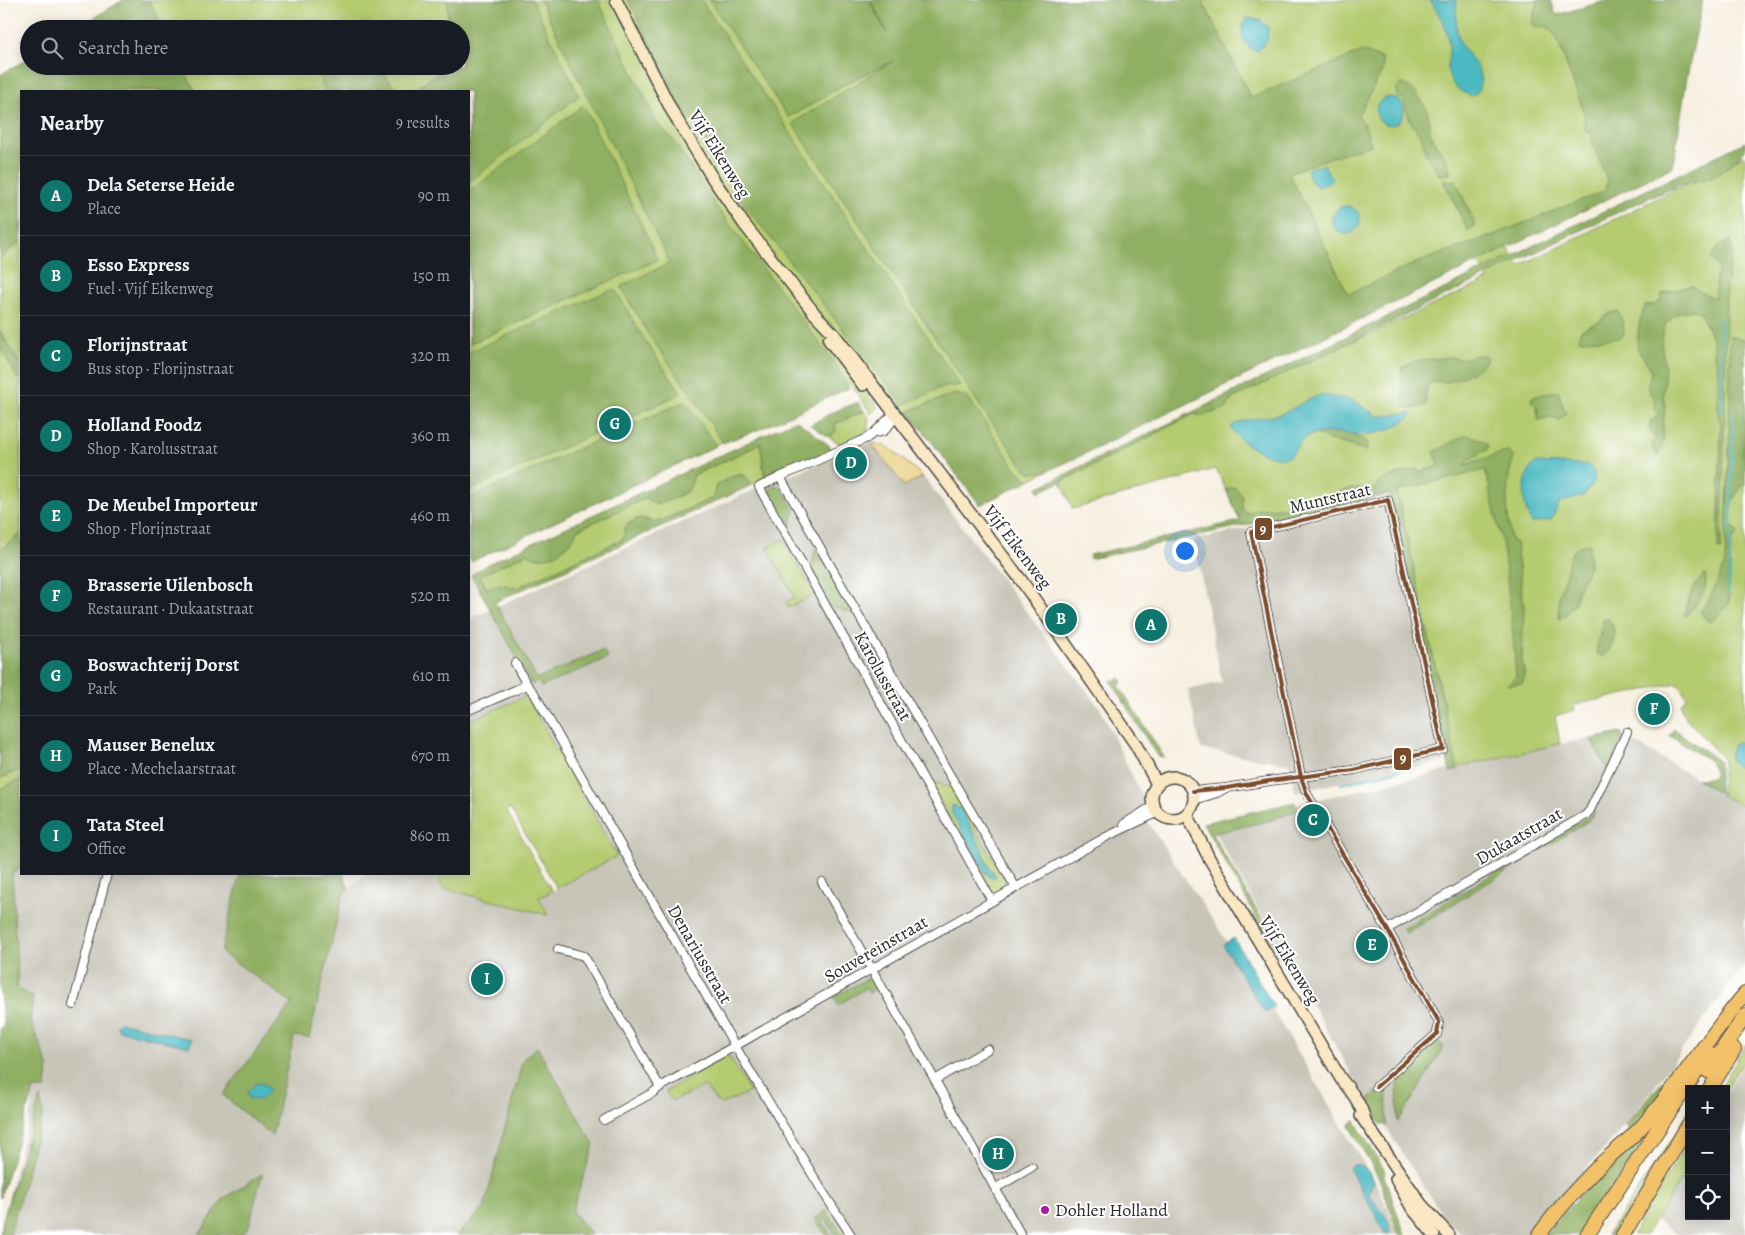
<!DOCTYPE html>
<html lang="en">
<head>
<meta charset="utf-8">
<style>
  :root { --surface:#171b24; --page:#20242c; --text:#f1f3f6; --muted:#9ea1a6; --line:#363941; --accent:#0f766e }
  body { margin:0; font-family:Alegreya,serif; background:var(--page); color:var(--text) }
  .controls { position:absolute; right:15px; bottom:15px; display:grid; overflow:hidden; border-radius:0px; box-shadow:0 2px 12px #0003 }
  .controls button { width:45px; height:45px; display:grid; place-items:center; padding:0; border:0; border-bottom:1px solid var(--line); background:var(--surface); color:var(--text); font:25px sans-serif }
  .you { position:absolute; left:1184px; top:550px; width:18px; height:18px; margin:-12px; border:4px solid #fff; border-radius:50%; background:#1a73e8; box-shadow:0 0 0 8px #1a73e833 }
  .badge { display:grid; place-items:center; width:32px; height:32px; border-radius:50%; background:var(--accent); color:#fff; font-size:16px; font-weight:700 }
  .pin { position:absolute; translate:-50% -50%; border:2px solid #fff; box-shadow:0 1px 5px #0006 }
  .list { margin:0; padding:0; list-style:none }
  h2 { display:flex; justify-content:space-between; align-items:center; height:65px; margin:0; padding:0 20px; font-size:21px }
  h2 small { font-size:16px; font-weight:400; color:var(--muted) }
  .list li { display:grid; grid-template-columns:32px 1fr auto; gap:15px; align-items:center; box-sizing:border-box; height:80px; padding:0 20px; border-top:1px solid var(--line) }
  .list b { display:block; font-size:19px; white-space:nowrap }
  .list p { margin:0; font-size:16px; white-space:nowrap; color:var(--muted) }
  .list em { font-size:16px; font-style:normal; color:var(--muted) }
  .icon { flex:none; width:28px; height:28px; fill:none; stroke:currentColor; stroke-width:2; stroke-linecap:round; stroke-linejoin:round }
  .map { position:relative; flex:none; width:1745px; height:1235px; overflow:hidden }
  .search { position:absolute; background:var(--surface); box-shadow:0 2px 12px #0003; left:20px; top:20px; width:450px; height:55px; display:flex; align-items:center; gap:12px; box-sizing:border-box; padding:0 18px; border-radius:28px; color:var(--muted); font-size:19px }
  .panel { position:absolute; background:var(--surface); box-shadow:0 2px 12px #0003; left:20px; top:90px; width:450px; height:785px; border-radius:0px }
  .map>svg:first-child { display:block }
  .industrial { fill:#c7c5b8 }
  .green { fill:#b4cb70; stroke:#707b4e; fill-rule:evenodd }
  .forest { fill:#8faf62; stroke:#5d6d46 }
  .sand { fill:#eeda9e; stroke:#8c8264 }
  .water { fill:#4bb9c2; stroke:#3b7276 }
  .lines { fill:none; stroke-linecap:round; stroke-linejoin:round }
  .stream { stroke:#4bb9c2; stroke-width:2 }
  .street-casing { stroke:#4a4946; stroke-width:10 }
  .secondary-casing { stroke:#4a4946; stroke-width:14 }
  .highway-casing { stroke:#4a4946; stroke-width:16 }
  .street { stroke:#fff; stroke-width:8 }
  .secondary { stroke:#fae7c3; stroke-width:11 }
  .highway { stroke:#f2c26a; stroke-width:14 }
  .bus-1-casing { stroke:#fff; stroke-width:8 }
  .bus-1 { stroke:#7a4b2a; stroke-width:4 }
  .poi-dot { fill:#b5179e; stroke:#fff; stroke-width:2 }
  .labels { text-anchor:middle; stroke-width:4; stroke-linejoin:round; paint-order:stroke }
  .street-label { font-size:18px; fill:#2b2b2b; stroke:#fff }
  .poi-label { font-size:18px; fill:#2b2b2b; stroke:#fff; text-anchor:start }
  .line-badge { stroke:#fff; stroke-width:2 }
  .badge-label { font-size:14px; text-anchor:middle; font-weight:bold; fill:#fff }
</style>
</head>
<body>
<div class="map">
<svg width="1745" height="1235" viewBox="0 0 1745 1235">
  <rect width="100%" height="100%" fill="#fff"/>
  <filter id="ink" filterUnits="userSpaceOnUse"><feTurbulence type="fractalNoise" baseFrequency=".02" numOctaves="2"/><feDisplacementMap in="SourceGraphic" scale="10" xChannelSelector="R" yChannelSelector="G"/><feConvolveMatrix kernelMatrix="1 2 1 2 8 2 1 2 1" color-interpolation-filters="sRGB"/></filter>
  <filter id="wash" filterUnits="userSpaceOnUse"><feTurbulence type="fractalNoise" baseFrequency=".0096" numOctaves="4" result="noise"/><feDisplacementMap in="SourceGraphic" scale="20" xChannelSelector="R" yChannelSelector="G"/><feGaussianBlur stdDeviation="1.12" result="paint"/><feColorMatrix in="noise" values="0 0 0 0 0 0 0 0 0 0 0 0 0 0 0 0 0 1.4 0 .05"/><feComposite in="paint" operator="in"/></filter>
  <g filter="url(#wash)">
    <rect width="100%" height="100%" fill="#f7f0e1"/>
    <!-- industrial -->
    <g class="industrial">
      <path d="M871 442 890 448 923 476 1100 708 1142 796 1147 821 1277 1017 1379 1189 1398 1235H566L523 1059 484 1208 457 1235H0V1229L32 1106 19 1014 12 873 21 869V874H331L349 888 365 874H438L442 888 547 914 539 898 617 855 526 697 469 721V619L762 486 777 481Z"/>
      <path d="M1389 497 1444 761 1295 792 1289 764 1201 749 1188 690 1222 682 1194 540Z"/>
      <path d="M1621 732 1623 736 1745 806V964L1653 1089 1616 1136 1526 1235H1463L1446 1221 1352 1075 1210 824 1556 745Z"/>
      <path d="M1745 1063V1235H1679L1655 1220 1689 1152V1216H1726V1093Z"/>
    </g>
    <!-- green -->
    <g class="green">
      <path d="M127 0H1195L1339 276 1202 0H1547L1624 188 1504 241 1519 266 1745 155V807L1721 795 1723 759 1686 718 1682 711 1681 704 1686 698 1682 688 1677 683 1574 705 1575 710 1555 716 1560 744 1454 768 1388 495 1243 526 1216 469 1073 509 1061 482 1192 415 1488 280 1474 255 988 501 872 375 858 382 878 406 871 414 851 384 651 474 469 559V91H21V805L0 810V80L29 66H461V29H80Z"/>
      <path d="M864 411 869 418 867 433 842 445 829 437 836 431 835 424Z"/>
      <path d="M761 442 763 470 766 481 752 485 744 475C734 474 724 480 716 486L713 497 711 499 660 521C652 522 650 520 643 518 637 517 629 523 625 527L624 539 516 588 500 584 487 589 480 576 527 553 533 557C553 553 570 551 577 530L646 497C649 500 652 504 656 504 660 505 686 494 688 490 691 486 692 480 694 475L750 449Z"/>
      <path d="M783 539 815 594 790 607H788L786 602 795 597 767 548Z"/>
      <path d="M526 696 617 856 557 888 510 808 506 810 552 891 539 898 548 915 442 888 438 874H469V721Z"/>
      <path d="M929 781 951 786 1005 880 1007 887C1004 892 1000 894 994 893L990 889ZM953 808H959L961 810 981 847 988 865 990 870 994 872 995 876C991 877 991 878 987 875 981 870 979 860 976 854 969 839 959 826 952 811Z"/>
      <path d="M1745 1044V1060L1726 1090 1720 1089Z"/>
      <path d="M729 1056 750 1092 722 1104 715 1100 705 1086 672 1101 666 1091 724 1057Z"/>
      <path d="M1689 1140V1167L1646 1235H1632Z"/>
    </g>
    <!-- forest -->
    <g class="forest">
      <path d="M123 0H149L164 29H76Z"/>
      <path d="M447 0H532L579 96 469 182V91H413L446 66H461L464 33 460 24 455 22 450 24 448 21Z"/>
      <path d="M540 0H598L658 125 672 138 715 205 834 362 849 388 760 429 723 443 693 396 650 337 621 287 623 285 670 263Z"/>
      <path d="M628 0H701L960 385 940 388 903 405 740 199 677 98Z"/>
      <path d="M709 0H869L887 33 871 0H1202L1251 98 1363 51 1382 59 1383 69 1358 116 1364 124 1371 145 1337 155 1289 173 1348 294 1418 262 1496 234 1604 191 1608 182 1591 141 1593 137 1591 134 1586 131 1584 123 1585 115 1556 36 1547 26 1535 28 1532 21 1538 3 1537 0H1551L1556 15 1609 0H1703L1687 77 1673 167 1072 460 1047 471 1031 473 1022 465 989 419 793 124 794 122 893 61 843 85 811 105 788 117Z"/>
      <path d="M29 58V66H182L195 91H21V241L0 258V75Z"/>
      <path d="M317 66H379L393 85 403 91H326C320 83 318 76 317 66Z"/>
      <path d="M1401 84C1412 84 1426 105 1428 115 1429 122 1429 129 1431 135 1436 148 1451 160 1450 174L1439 175 1425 152 1422 138 1410 121 1403 99 1398 97 1397 88Z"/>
      <path d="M582 106 586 110 650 242 657 260 469 344V192Z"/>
      <path d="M1745 142V151L1728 167 1713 177 1680 185 1637 203 1234 398 1229 402 1227 408 1200 417 1196 414 1192 415 1040 492 1037 488Z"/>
      <path d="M1443 180 1456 181 1474 222V226L1468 231Z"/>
      <path d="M1728 241H1730C1736 253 1726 276 1726 290 1726 376 1724 463 1721 550L1718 549 1721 423 1718 416V367L1714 357 1713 340 1700 312 1692 310 1680 312 1672 317 1665 325 1661 343 1665 366 1663 394 1665 406 1663 432 1664 438 1658 457C1651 450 1651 447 1655 438L1649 430 1650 421 1659 416 1655 408V400L1650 393 1648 383 1651 374 1649 366 1637 348 1639 324 1645 306C1654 305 1661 305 1662 294L1692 285 1700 292 1715 298 1716 277 1719 270 1717 265 1711 258 1719 246Z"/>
      <path d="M610 290 616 291 645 341 680 391V394L469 491V352Z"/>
      <path d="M1618 311 1623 323 1624 335 1619 338 1583 340 1579 339 1580 331 1598 322 1610 313Z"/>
      <path d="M0 330 21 367V376L18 379 0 347Z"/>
      <path d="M1730 335 1745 340V435L1743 453 1745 461V483L1732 500 1731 526 1736 529 1738 535 1731 541 1729 604 1710 623 1700 612 1709 600 1725 564 1729 450Z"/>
      <path d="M1478 355H1485L1487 358C1484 368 1461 378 1451 381 1446 383 1440 381 1435 382 1424 384 1425 397 1427 405L1413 409 1404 407 1401 373 1403 368 1414 361 1450 357 1461 359Z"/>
      <path d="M1552 392H1559L1561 401 1566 413 1559 420 1551 417 1538 420 1537 406 1531 401 1532 397Z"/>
      <path d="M954 394 964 396 969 399 1017 470 1029 480 980 505 908 411Z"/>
      <path d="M683 402 687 403 716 446 471 562 469 558V498Z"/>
      <path d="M858 402 864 411 835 424 836 431 829 437 810 425 831 413Z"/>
      <path d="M796 420 830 446 831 450 766 481 760 443 750 449 694 475C692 480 691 486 688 490 686 494 660 505 656 504 652 504 649 500 646 498L577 530C570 549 545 566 527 553L480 576 487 589 500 584 516 588 623 539 625 527C644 511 642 524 660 521L711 499 713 497 716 486C724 480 734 474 744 475L752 485 495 602 537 679 603 650 608 658 541 687 538 681 532 685 471 575 490 563Z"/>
      <path d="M1326 432C1342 432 1357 432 1368 443L1366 451C1350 444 1332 443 1316 434Z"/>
      <path d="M1466 435 1480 439 1488 445 1487 450 1473 457 1464 465 1508 451 1514 457C1504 485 1507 511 1511 540L1516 543 1524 607 1522 660 1524 672 1523 683 1508 685 1516 676 1512 621 1503 546 1485 470 1397 491 1458 770 1450 772 1390 493 1090 559 1089 555 1240 521 1226 489 1235 487 1242 496V509L1247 513 1255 509 1286 508 1288 504 1294 501 1308 503 1310 498 1316 496 1321 501 1328 500 1332 493 1358 487 1365 491 1376 488 1378 483 1392 476 1415 469 1421 471 1440 466 1434 452Z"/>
      <path d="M775 485 781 487 795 511 788 533 767 496V492Z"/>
      <path d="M21 534V769L2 778 0 775V550Z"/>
      <path d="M1589 544 1590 564 1577 592 1576 601 1565 616 1559 619V595L1565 579 1570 555 1579 546Z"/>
      <path d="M816 548 854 614 831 607 810 570Z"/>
      <path d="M1705 574C1710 590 1695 606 1685 617 1685 601 1694 584 1705 574Z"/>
      <path d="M1603 619H1608C1620 632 1614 647 1602 657L1596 653Z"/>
      <path d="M1120 678 1123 682 1119 686 1164 757 1157 756 1111 681Z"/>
      <path d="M1674 729 1719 761V793L1697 779 1711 778 1714 776V768L1710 761 1670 736Z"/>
      <path d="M1622 733V739L1608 770 1591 740Z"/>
      <path d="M21 779V869L12 873 18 989 33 997 30 1020 48 1065 46 1089H34L0 1198V1028L4 1026 0 994V789Z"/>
      <path d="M1295 802 1296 811 1272 820 1212 834 1298 981 1294 984 1203 823Z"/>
      <path d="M1595 812 1588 821 1406 933 1402 929Z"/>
      <path d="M240 874H343L349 888 343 895 309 1038 294 1036 272 1136 223 1095 292 1003 221 952Z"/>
      <path d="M868 978 874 981 878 987 869 993 866 988 838 1005 833 997Z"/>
      <path d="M1437 1040 1444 1047 1398 1122 1397 1075Z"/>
      <path d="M1707 1045 1581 1235H1545Z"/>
      <path d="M537 1047 594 1145 572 1211 591 1235H457L484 1208 523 1059Z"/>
      <path d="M1669 1074 1670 1081 1628 1133 1625 1125Z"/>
      <path d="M1387 1083V1125L1380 1124 1367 1100Z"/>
      <path d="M40 1098 43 1114 10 1235H0L3 1220Z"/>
      <path d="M1689 1114V1121L1620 1235H1607Z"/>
      <path d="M1354 1120 1385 1171 1384 1176 1405 1235H1399L1379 1178 1349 1126Z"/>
      <path d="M262 1174 249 1226 242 1235H199L224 1198Z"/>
      <path d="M826 1211 843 1235H835L825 1218 822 1220 831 1235H826L815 1219Z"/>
    </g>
    <!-- sand -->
    <path class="sand" d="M875 443 890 448 923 477 904 486 873 446Z"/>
    <!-- water -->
    <g class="water">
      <path d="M1430 0H1456C1457 13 1455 26 1459 39 1465 58 1491 70 1476 94L1470 96C1436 79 1453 66 1448 39 1446 24 1438 13 1430 0Z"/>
      <path d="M1246 18 1260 20 1268 27 1267 41 1258 51C1243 49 1238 30 1246 18Z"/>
      <circle cx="1390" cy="111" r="14"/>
      <path d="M1324 164 1329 175 1333 178 1328 183 1319 187 1311 182 1307 170C1313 165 1319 168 1324 164Z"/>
      <circle cx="1346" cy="220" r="14"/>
      <path d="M1321 395 1352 400 1378 416C1389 417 1400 413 1411 413L1412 415C1397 429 1374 437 1353 434 1341 433 1331 431 1319 433 1313 434 1305 437 1301 441 1295 448 1293 458 1282 458 1268 458 1235 441 1231 427 1243 417 1266 419 1281 414 1293 410 1310 397 1321 395Z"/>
      <path d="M1535 463 1588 465 1594 471V482L1583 496 1559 503 1552 519 1547 521 1532 523C1521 507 1521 478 1535 463Z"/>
      <path d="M1745 741V769C1736 769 1726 759 1731 749 1733 744 1740 742 1745 741Z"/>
      <path d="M954 805 961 810 981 847 988 865 990 870 994 872 996 878 988 876 952 814V806Z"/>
      <path d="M1234 938 1274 1007 1265 1013 1223 945Z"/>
      <path d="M120 1022 190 1039 192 1040 189 1047 118 1030 117 1025Z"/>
      <path d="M257 1083 263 1084 269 1089V1091L260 1100 257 1099 251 1100 248 1096V1091Z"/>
      <path d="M1354 1165C1366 1164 1369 1172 1373 1182L1369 1193C1374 1207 1394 1218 1389 1234H1386L1349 1168Z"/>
    </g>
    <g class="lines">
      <!-- stream -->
      <g class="stream">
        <path d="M1720 318 1722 412"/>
        <path d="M1729 593 1733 413"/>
        <path d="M1341 784 1421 765"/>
      </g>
    </g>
  </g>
  <g filter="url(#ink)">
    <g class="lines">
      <!-- street casing -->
      <g class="street-casing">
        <g id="street">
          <path d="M889 418C882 425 875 433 867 438L780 477 944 765 1016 888"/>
          <path d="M875 433 884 431 897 416"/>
          <path d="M780 477 759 487 992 901"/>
          <path d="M515 663 527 685 534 693 735 1046 823 1192 851 1235"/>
          <path d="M469 710 527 685"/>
          <path d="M1193 791 1226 788 1269 781 1354 770 1443 749 1388 500 1251 532 1301 777 1307 794 1387 929 1439 1022 1437 1034 1376 1087"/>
          <path d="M1194 800 1217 793 1224 789"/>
          <path d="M1124 824 1153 806"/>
          <path d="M822 882 935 1080 1021 1235"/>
          <path d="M1387 929 1586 815 1590 810 1627 732"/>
          <path d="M558 949 584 956 660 1087 735 1046 1106 837 1157 813"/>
          <path d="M73 1005 107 874"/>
          <path d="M935 1080 988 1049"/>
          <path d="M604 1120 654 1092 660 1087"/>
          <path d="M996 1188 1032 1167"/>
        </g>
      </g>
      <!-- secondary casing -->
      <g class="secondary-casing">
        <g id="secondary">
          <path d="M616 0 672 111 713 179 744 224 815 314 834 334 1021 580 1136 745 1157 784"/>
          <path d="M829 340 863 385"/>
          <circle cx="1173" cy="798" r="21"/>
          <path d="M1187 814 1209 858 1341 1079C1352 1092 1361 1104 1365 1120"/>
          <path d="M1361 1116 1421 1204 1449 1235"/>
          <path d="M1396 1179 1412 1208 1434 1235"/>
        </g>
      </g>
      <!-- highway casing -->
      <g class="highway-casing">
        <g id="highway">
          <path d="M1708 1071 1745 1016"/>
          <path d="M1710 1089 1734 1049"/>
          <path d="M1539 1235C1557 1210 1580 1185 1602 1163 1616 1150 1631 1139 1644 1124 1681 1083 1709 1036 1745 994"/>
          <path d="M1587 1235 1709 1053"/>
          <path d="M1623 1235 1689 1124"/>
        </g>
      </g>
      <!-- street -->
      <use href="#street" class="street"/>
      <!-- secondary -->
      <use href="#secondary" class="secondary"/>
      <!-- highway -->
      <use href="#highway" class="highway"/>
      <!-- bus-1 casing -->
      <g class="bus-1-casing">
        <path id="bus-1" d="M1193 791 1226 788 1269 781 1354 770 1443 749 1388 500 1251 532 1301 777 1307 794 1387 929 1439 1022 1437 1034 1376 1087"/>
      </g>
      <!-- bus-1 -->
      <use href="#bus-1" class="bus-1"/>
    </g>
  </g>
  <!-- markers -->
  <circle class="poi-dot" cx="1045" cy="1210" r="5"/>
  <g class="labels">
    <!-- street labels -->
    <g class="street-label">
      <text transform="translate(720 154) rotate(58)" y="6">Vijf Eikenweg</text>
      <text transform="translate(1330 498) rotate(-13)" y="6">Muntstraat</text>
      <text transform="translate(1018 547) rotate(53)" y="6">Vijf Eikenweg</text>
      <text transform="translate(883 676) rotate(61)" y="6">Karolusstraat</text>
      <text transform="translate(1519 836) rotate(-30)" y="6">Dukaatstraat</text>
      <text transform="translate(876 949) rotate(-30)" y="6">Souvereinstraat</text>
      <text transform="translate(700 954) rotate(60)" y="6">Denariusstraat</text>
      <text transform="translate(1290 960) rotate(59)" y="6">Vijf Eikenweg</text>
    </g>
    <!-- poi labels -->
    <g class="poi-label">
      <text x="1055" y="1216">Dohler Holland</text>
    </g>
  </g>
  <g class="line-badge">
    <rect x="1254" y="517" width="19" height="24" rx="5" fill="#7a4b2a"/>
    <rect x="1393" y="747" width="19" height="24" rx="5" fill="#7a4b2a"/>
  </g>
  <g class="badge-label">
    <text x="1263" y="534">9</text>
    <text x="1403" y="763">9</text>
  </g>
</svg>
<div class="controls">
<button>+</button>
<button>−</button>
<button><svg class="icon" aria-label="locate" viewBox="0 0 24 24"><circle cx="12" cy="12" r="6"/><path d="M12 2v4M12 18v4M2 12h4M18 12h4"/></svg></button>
</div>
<div class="you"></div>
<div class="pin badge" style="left:1151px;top:625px">A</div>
<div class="pin badge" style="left:1061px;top:619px">B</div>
<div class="pin badge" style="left:1313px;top:820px">C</div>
<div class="pin badge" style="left:851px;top:463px">D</div>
<div class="pin badge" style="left:1372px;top:945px">E</div>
<div class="pin badge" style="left:1654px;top:709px">F</div>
<div class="pin badge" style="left:615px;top:424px">G</div>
<div class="pin badge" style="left:998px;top:1154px">H</div>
<div class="pin badge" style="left:487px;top:979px">I</div>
<div class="search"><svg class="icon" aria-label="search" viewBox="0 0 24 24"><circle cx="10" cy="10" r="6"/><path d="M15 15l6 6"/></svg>Search here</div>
<section class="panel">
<h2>Nearby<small>9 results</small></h2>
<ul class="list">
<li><span class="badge">A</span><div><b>Dela Seterse Heide</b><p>Place</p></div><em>90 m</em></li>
<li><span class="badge">B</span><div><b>Esso Express</b><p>Fuel · Vijf Eikenweg</p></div><em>150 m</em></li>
<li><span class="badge">C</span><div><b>Florijnstraat</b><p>Bus stop · Florijnstraat</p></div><em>320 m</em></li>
<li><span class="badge">D</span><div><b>Holland Foodz</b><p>Shop · Karolusstraat</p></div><em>360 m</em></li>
<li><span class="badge">E</span><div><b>De Meubel Importeur</b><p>Shop · Florijnstraat</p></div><em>460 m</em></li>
<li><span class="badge">F</span><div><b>Brasserie Uilenbosch</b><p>Restaurant · Dukaatstraat</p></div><em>520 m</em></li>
<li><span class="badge">G</span><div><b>Boswachterij Dorst</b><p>Park</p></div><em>610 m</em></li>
<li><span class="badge">H</span><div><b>Mauser Benelux</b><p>Place · Mechelaarstraat</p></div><em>670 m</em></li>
<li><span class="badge">I</span><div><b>Tata Steel</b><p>Office</p></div><em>860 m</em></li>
</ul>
</section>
</div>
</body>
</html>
